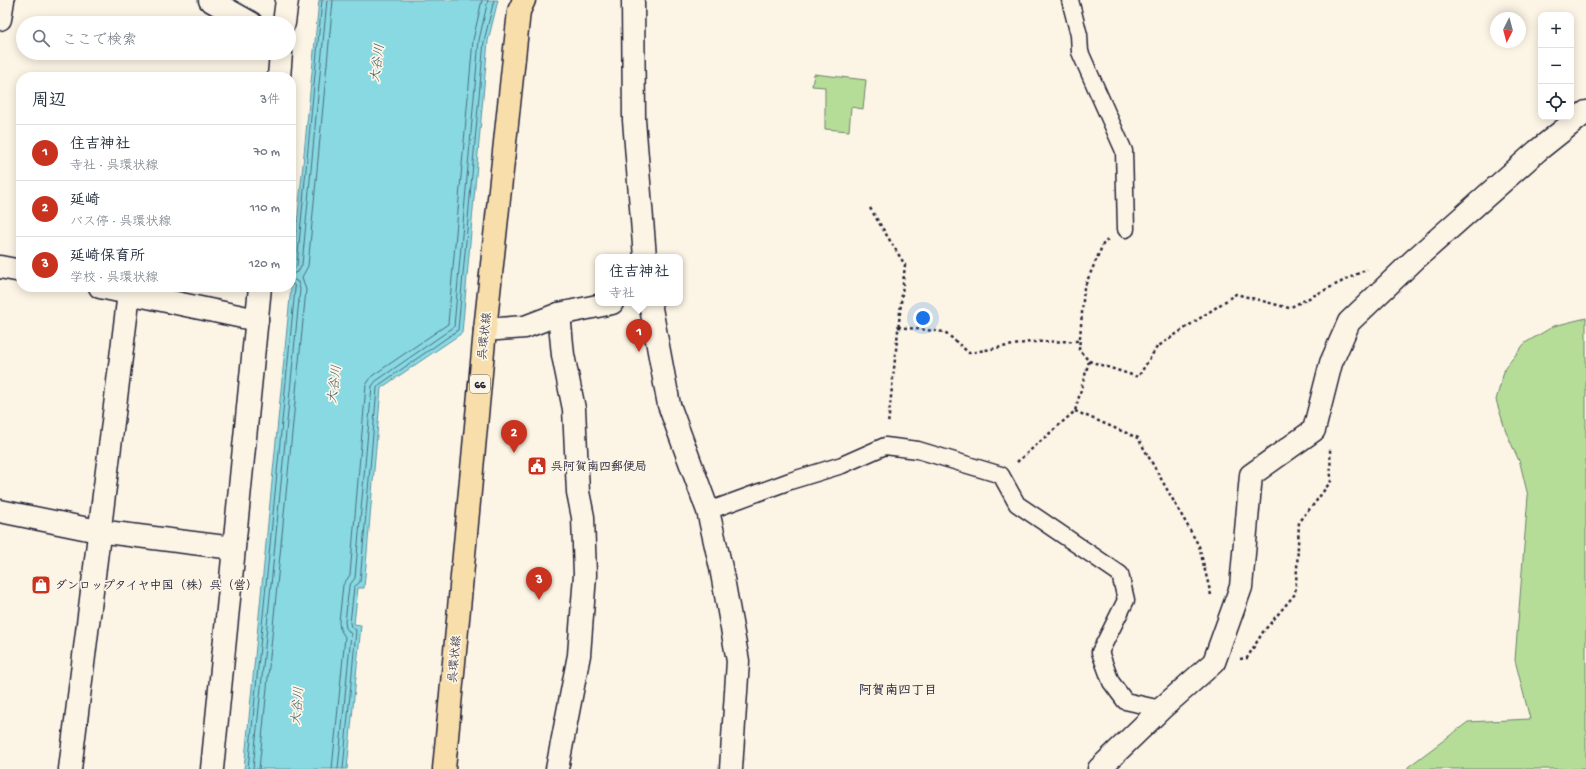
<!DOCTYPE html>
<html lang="ja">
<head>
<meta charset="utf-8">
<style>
  :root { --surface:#fff; --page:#f2f2f3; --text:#1f2937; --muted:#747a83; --line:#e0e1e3; --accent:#c8321e }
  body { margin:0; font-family:"Gochi Hand","Klee One",sans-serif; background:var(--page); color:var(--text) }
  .controls { position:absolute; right:12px; top:12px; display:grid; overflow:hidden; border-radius:8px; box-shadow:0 2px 10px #0003 }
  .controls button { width:36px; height:36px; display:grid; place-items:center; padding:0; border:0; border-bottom:1px solid var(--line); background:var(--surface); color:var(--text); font:20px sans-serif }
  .compass { position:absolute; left:1490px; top:12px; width:36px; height:36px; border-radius:50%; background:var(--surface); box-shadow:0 2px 10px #0003; rotate:186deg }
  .you { position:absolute; left:923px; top:318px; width:14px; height:14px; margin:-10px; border:3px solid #fff; border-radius:50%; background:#1a73e8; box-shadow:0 0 0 6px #1a73e833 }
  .badge { display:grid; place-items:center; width:26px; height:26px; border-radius:50%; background:var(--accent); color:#fff; font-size:13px; font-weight:700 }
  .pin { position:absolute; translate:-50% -33px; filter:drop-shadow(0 1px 2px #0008) }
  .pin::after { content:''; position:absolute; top:21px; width:14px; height:12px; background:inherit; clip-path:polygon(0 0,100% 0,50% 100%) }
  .popup { position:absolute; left:595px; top:254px; width:88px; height:52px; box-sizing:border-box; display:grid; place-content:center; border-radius:8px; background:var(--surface); filter:drop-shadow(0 1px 3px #0005); font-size:13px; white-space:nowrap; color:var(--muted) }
  .popup b { font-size:15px; color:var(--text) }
  .popup::after { content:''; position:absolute; left:50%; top:100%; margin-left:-8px; border:8px solid transparent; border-top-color:var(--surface) }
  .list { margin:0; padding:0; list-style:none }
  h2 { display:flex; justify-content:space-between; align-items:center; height:52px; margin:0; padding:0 16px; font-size:17px }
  h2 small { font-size:13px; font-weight:400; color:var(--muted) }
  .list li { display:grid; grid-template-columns:26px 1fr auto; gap:12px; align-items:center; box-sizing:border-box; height:56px; padding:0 16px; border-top:1px solid var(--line) }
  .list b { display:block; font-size:15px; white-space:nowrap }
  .list p { margin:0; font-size:13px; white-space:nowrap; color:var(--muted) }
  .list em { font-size:13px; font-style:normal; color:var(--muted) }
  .icon { flex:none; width:22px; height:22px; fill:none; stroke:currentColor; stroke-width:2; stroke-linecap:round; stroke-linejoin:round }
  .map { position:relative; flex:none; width:1586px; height:769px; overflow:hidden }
  .search { position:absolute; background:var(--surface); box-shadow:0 2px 10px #0003; left:16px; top:16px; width:280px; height:44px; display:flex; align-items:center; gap:10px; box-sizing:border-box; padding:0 14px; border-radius:22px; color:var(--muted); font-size:15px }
  .panel { position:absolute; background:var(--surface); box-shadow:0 2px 10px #0003; left:16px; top:72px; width:280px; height:220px; border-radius:16px }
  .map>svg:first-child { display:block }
  .green { fill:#b6dd98; stroke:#6c806a }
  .water { fill:#88d9e2; stroke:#5f909f }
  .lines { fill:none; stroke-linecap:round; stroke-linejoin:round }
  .shore { stroke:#4b6b7e; stroke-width:1 }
  .lane-casing { stroke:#22223b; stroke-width:19 }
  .street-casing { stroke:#22223b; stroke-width:25 }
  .primary-casing { stroke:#22223b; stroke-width:25 }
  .path { stroke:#22223b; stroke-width:2.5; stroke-dasharray:3 3; stroke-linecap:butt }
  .lane { stroke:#fcf5e5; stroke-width:16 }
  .street { stroke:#fcf5e5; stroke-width:22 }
  .primary { stroke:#f8deab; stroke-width:22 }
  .labels { text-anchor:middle; stroke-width:3.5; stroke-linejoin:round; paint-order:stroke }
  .shield { fill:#fcf5e5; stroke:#63616e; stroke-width:1 }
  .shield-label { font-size:11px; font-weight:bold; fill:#22223b }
  .street-label { font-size:12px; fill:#22223b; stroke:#fcf5e5 }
  .poi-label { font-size:12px; font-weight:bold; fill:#22223b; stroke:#fcf5e5; text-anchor:start }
  .water-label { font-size:13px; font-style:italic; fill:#41596d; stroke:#fcf5e5 }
  .neighbourhood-label { font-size:13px; font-weight:bold; fill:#22223b; stroke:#fcf5e5 }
</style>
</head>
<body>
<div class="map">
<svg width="1586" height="769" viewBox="0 0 1586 769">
  <rect width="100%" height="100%" fill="#fcf5e5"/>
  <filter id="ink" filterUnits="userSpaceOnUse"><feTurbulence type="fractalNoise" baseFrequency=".025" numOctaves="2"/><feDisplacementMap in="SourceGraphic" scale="8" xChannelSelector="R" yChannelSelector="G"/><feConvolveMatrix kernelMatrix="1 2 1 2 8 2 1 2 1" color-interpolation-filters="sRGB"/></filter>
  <g filter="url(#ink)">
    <!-- green -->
    <g class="green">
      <path d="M814 74 866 80 863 109 851 107 849 131 825 129V87L812 86Z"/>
      <path d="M1586 318V769H1408V767L1468 722 1530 719 1515 660 1528 496 1520 463 1506 432 1496 400 1505 368 1525 343 1554 326Z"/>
    </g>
    <!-- water -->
    <path class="water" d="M319 0H498L488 41 462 333 381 388 364 588H358L354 624 361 625 347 769H244Z"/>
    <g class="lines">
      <!-- shore -->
      <g class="shore">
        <path d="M291 269 295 268 297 265 322 0"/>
        <path d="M291 274 298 272 302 265 327 0"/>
        <path d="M248 769 295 289 294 285 291 283"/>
        <path d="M253 769 300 289 298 282 291 278"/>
        <path d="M259 769 306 290 302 277 308 266 333 0"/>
        <path d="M332 769 345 637 340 629 339 622 343 585 350 575 366 385 372 376 448 324 473 40 482 0"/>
        <path d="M338 769 351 634 346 628 345 622 349 586 355 578 372 386 376 381 454 327 479 40 488 0"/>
        <path d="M343 769 356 630 351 627 350 623 354 587 360 582 377 388 379 385 458 330 484 41 494 0"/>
      </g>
      <!-- lane casing -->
      <g class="lane-casing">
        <g id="lane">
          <path d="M1070 0 1079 35 1080 52 1124 151 1126 229"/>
          <path d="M708 511 790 481 842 465 885 446 918 450 1001 475 1017 504 1120 574 1126 600 1100 652 1111 682 1125 701 1161 709"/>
        </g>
      </g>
      <!-- street casing -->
      <g class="street-casing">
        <g id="street">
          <path d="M210 0 251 23"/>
          <path d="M633 0 634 120 645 257"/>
          <path d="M0 19 3 0"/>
          <path d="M284 23 287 0"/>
          <path d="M279 77 281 53"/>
          <path d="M0 267 21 271"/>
          <path d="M100 287 257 320"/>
          <path d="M650 303 669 405 708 511 721 568 738 661 731 769"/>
          <path d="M485 330 525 327 559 314 612 303"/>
          <path d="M0 511 98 531 233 548"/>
          <path d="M70 769 129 293"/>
          <path d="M212 769 260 287"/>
          <path d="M557 769 579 655 585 575 583 517 578 492 574 409 563 355 559 314"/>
          <path d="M1099 769 1161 709 1214 662 1241 587 1251 475 1314 430 1331 363 1349 322 1414 260 1537 151 1586 112"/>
        </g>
      </g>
      <!-- primary casing -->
      <g class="primary-casing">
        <path id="primary" d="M444 769 485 330 519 11 524 0"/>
      </g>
      <!-- path -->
      <g class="path">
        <path d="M870 208 905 265 888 425"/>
        <path d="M898 327 945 332 969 353 1030 342 1078 341"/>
        <path d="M1089 361 1138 377 1157 347 1236 294 1289 308 1367 269"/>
        <path d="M1075 411 1138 438 1199 546 1211 595"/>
        <path d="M1017 462 1075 411 1089 361 1079 350 1084 288 1104 242 1108 240"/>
        <path d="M1240 659 1247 658 1263 632 1295 594 1297 569 1299 521 1314 504 1331 481 1330 449"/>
      </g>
      <!-- lane -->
      <use href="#lane" class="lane"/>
      <!-- street -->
      <use href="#street" class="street"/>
      <!-- primary -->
      <use href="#primary" class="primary"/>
    </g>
  </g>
  <!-- icons -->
  <defs>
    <g id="civic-square" transform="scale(1)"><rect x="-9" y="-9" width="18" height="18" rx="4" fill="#c8321e" stroke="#fcf5e5"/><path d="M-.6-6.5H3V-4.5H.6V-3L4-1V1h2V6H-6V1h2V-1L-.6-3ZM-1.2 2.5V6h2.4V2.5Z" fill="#fff"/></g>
    <g id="shop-square" transform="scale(1)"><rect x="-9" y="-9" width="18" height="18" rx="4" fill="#c8321e" stroke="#fcf5e5"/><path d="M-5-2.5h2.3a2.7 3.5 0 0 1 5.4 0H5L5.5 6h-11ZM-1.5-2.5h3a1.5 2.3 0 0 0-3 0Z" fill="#fff"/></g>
  </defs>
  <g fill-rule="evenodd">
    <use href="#civic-square" x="537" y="466"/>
    <use href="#shop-square" x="41" y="585"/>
  </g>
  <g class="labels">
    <!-- shield labels -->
    <rect class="shield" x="470" y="375" width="20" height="18" rx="3"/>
    <g class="shield-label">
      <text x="480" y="388">66</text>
    </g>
    <!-- street labels -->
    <g class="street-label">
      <text transform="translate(484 336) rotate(-84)" y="4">呉環状線</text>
      <text transform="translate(454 659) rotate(-85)" y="4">呉環状線</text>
    </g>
    <!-- poi labels -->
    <g class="poi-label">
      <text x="551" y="470">呉阿賀南四郵便局</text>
      <text x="55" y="589">ダンロップタイヤ中国（株）呉（営）</text>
    </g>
    <!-- water labels -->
    <g class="water-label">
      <text transform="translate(376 63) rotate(-82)" y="5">大谷川</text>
      <text transform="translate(333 384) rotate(-83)" y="5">大谷川</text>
      <text transform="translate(296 706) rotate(-85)" y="5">大谷川</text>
    </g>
    <!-- neighbourhood labels -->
    <g class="neighbourhood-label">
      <text x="898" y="694">阿賀南四丁目</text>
    </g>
  </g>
</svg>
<div class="controls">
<button>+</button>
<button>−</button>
<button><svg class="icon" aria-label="locate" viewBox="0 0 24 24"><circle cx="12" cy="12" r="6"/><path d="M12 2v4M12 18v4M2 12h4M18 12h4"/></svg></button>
</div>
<svg class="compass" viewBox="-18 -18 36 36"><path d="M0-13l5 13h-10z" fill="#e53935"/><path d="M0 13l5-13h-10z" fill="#747a83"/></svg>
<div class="you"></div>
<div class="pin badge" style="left:639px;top:352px">1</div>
<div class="popup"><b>住吉神社</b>寺社</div>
<div class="pin badge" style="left:514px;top:453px">2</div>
<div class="pin badge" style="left:539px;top:600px">3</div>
<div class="search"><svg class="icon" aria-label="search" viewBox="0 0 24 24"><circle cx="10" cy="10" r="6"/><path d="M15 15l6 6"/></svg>ここで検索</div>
<section class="panel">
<h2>周辺<small>3件</small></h2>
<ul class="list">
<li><span class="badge">1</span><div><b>住吉神社</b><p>寺社 · 呉環状線</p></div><em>70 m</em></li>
<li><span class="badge">2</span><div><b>延崎</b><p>バス停 · 呉環状線</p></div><em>110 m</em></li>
<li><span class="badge">3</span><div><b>延崎保育所</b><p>学校 · 呉環状線</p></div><em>120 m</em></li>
</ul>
</section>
</div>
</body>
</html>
